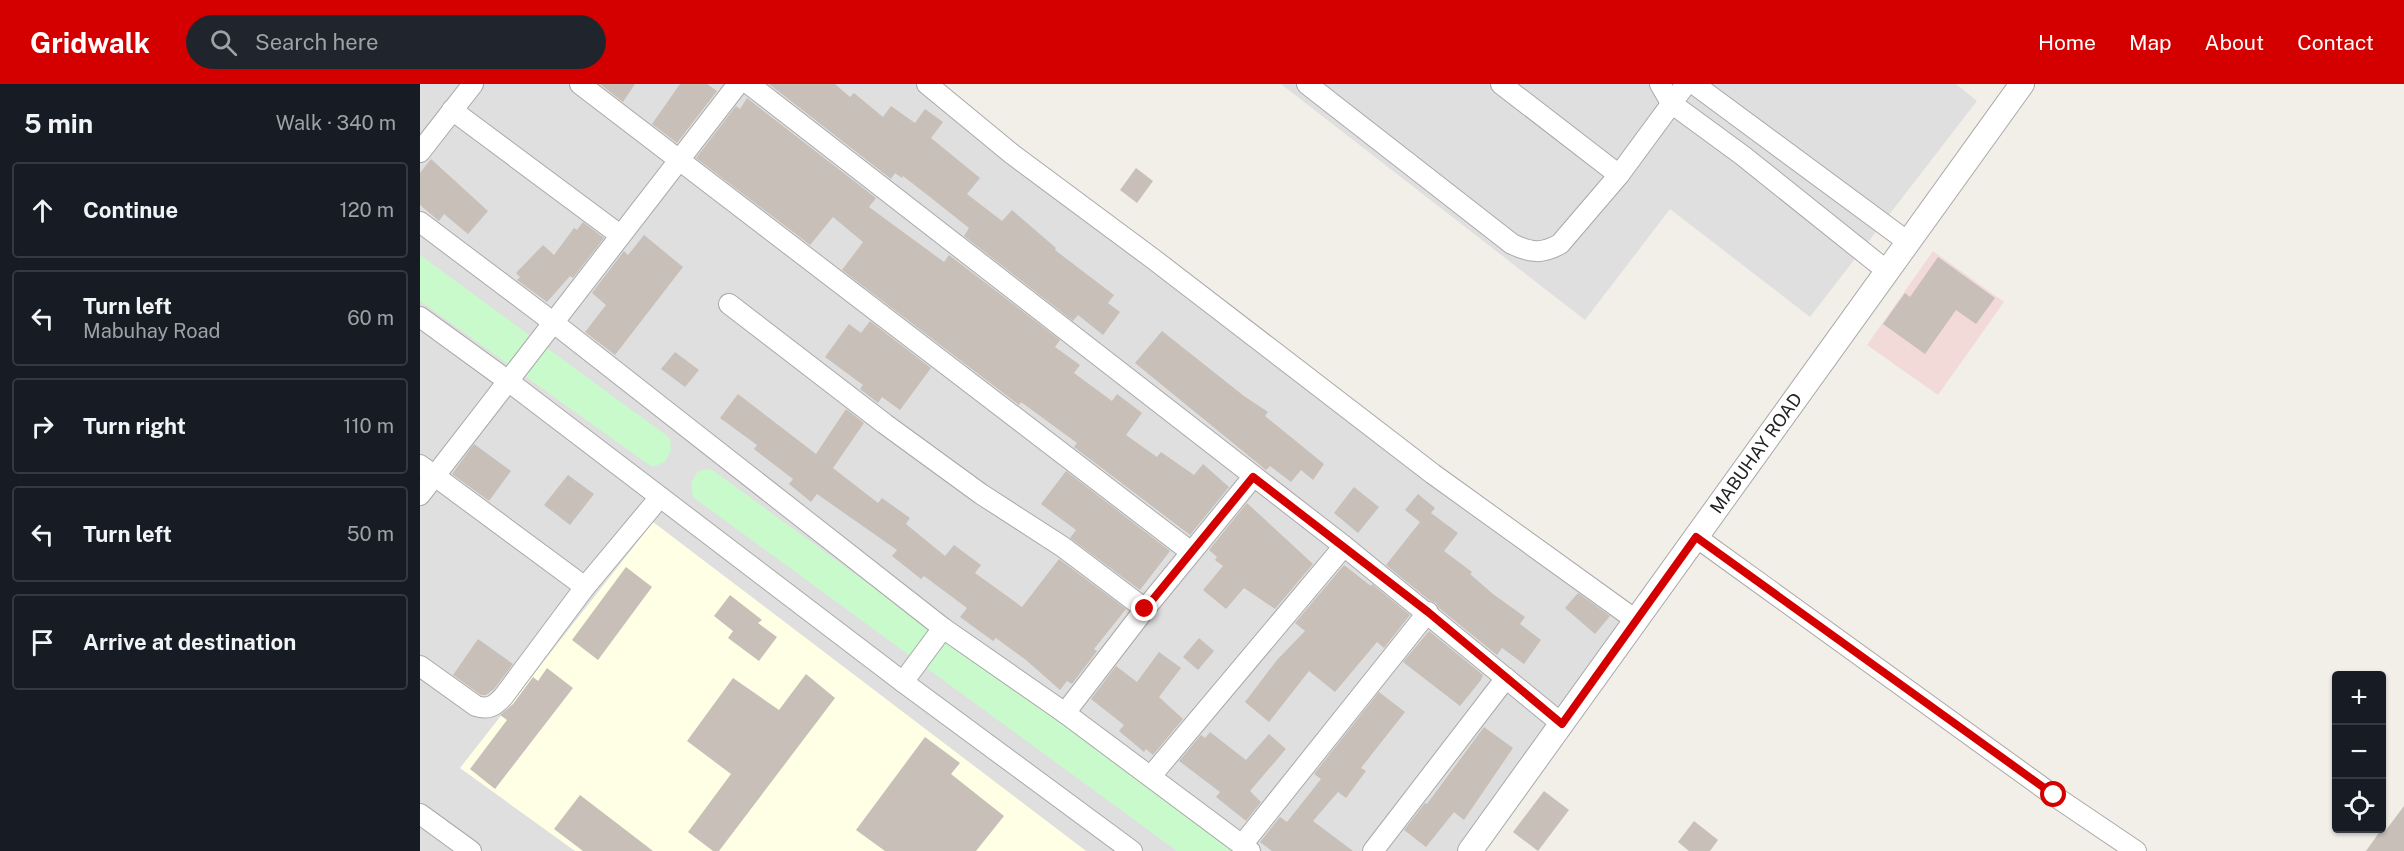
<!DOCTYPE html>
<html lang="en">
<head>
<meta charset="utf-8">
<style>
  :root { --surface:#171b24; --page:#20242c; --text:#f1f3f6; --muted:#9ea1a6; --line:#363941; --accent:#d40000 }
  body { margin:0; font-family:"Public Sans",sans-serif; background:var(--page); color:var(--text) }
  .controls { position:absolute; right:18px; bottom:18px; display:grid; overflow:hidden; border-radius:6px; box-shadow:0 2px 4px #0004 }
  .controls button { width:54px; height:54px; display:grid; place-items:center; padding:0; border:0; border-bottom:2px solid var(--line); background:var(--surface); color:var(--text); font:30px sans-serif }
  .stop { position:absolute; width:18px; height:18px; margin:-14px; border:4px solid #d40000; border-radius:50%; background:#fff }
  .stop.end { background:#d40000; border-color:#fff; box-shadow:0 2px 6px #0008 }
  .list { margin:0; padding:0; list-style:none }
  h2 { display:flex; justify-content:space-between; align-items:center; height:78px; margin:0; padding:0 24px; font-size:26px }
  h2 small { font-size:20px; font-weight:400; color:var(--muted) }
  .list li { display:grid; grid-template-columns:39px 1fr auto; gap:18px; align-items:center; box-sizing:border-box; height:96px; margin:0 12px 12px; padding:0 12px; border:2px solid var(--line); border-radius:6px }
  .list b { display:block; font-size:22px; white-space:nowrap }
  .list p { margin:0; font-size:20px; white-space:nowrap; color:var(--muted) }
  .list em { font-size:20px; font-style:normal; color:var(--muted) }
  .icon { flex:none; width:33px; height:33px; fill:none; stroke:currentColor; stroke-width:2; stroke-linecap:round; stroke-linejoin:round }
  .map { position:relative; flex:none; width:1984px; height:767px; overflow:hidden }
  header { display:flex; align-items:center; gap:36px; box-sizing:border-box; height:84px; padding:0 30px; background:var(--accent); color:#fff }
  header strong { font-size:28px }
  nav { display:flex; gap:33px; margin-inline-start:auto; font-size:21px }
  .search { width:420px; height:54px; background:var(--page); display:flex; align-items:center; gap:15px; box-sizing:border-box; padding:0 21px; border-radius:33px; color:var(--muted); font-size:22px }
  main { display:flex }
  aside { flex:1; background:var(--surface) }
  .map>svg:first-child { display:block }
  .residential { fill:#e0dfdf }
  .commercial { fill:#f2dad9 }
  .education { fill:#ffffe5 }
  .park { fill:#c8facc }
  .building { fill:#c7bfb8 }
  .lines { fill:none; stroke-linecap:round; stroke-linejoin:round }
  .minor-casing { stroke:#a9a9a9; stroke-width:22 }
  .tertiary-casing { stroke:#a9a9a9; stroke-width:26 }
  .minor { stroke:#fff; stroke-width:20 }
  .tertiary { stroke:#fff; stroke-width:24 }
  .route { stroke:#d40000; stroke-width:8 }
  .labels { text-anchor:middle; stroke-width:4.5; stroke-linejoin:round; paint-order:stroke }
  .street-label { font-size:18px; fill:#222; stroke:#fff }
</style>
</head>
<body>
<header>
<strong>Gridwalk</strong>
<div class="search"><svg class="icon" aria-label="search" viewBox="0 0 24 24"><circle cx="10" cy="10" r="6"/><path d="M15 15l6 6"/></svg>Search here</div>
<nav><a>Home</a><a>Map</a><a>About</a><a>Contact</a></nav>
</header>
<main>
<aside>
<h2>5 min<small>Walk · 340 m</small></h2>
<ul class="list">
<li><svg class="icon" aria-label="ahead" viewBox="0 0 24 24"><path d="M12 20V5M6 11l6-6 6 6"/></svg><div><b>Continue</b></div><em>120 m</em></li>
<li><svg class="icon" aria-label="left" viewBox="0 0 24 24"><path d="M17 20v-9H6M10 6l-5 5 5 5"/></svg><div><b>Turn left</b><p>Mabuhay Road</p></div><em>60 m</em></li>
<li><svg class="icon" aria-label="right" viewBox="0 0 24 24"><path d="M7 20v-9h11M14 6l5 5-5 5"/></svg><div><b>Turn right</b></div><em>110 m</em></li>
<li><svg class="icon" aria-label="left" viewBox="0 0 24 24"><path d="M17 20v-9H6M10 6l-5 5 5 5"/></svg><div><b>Turn left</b></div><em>50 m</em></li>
<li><svg class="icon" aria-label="arrive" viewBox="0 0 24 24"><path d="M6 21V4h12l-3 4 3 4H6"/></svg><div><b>Arrive at destination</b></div></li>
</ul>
</aside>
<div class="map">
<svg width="1984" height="767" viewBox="0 0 1984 767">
  <rect width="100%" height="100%" fill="#f2efe9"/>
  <!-- residential -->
  <g class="residential">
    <path d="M0 0H519L1210 538 1039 767H0Z"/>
    <path d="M861 0H1536L1557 17 1390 233 1250 125 1165 236Z"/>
  </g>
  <!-- commercial -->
  <path class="commercial" d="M1513 167 1584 218 1518 311 1447 261Z"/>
  <!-- education -->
  <path class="education" d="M233 438 666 767H155L40 684Z"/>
  <!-- park -->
  <g class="park">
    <path d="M0 171 250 354 251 366 245 378 232 383 0 217Z"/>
    <path d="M291 385 816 767H757L273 413 271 399 278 387Z"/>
  </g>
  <!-- building -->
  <g class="building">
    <path d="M180 0H215L203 18Z"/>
    <path d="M260 0H287L297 7 257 59 232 40Z"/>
    <path d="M349 0H415L430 13 434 9 463 33 471 22 495 39 505 25 523 38 511 54 560 94 547 110 582 137 592 126 636 164 635 166 694 211 688 219 700 228 683 251 658 231 653 237 544 152 549 144 510 113 483 92 482 94 475 89 471 95Z"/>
    <path d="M327 14 456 114 449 123 524 178 529 171 640 256 635 263 660 281 654 289 692 317 697 310 722 329 706 351 737 373 741 368 774 391 783 380 809 403 770 451 654 363 657 359 601 318 599 321 422 186 443 158 413 133 390 161 276 74 316 22 320 25Z"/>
    <path d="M11 75 68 127 48 150 24 130 19 137 0 121V89Z"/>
    <path d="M716 84 733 97 717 119 700 106Z"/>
    <path d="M163 138 184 154 153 194 150 192 127 218 97 196 100 193 96 189 123 161 134 171 154 144 157 146Z"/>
    <path d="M224 151 263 183 195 271 165 248 186 221 172 209 204 167 208 171Z"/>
    <path d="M1518 173 1575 214 1556 240 1536 226 1505 270 1463 240 1485 209 1490 213Z"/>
    <path d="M450 237 511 284 480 326 462 313 458 319 440 305 443 301 405 273 429 240 441 249Z"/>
    <path d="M742 247 824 312 848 328 845 332 904 380 893 396 881 386 871 398 850 382 846 386 715 279Z"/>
    <path d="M255 268 279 286 265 303 241 285Z"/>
    <path d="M318 310 396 370 426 325 444 339 413 384 458 419 462 414 490 434 486 440 525 472 534 461 561 481 555 489 602 523 639 475 706 525 674 565 677 567 652 600 647 597 640 606 606 576 576 554 573 557 540 533 547 524 504 492 501 495 472 472 477 466 397 410 391 418 369 400 373 395 334 365 337 361 300 334Z"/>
    <path d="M54 360 91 387 69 417 32 390Z"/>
    <path d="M646 387 750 467 720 506 650 454 656 446 621 420Z"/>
    <path d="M148 391 174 410 150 441 124 421Z"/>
    <path d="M934 403 959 423 938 449 914 429Z"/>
    <path d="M998 410 1015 424 1011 429 1038 449 1024 467 1052 488 1050 490 1073 510 1105 533 1100 540 1121 556 1104 580 1082 564 1077 571 1019 524 1016 519 1009 516 966 481 1000 438 985 426Z"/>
    <path d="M827 419 893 480 855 525 824 504 806 525 783 506 803 482 795 476 797 473 789 466Z"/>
    <path d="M924 481 951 502 952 500 990 531 964 564 957 558 915 608 889 587 849 638 825 618 857 576 885 547 875 539Z"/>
    <path d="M206 483 232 503 178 576 152 556Z"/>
    <path d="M1158 509 1190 532 1175 550 1145 524Z"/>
    <path d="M310 511 342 536 338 539 357 553 339 577 308 554 313 547 294 532Z"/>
    <path d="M1009 547 1063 591 1061 596 1040 622 983 578Z"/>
    <path d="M779 554 794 567 778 586 763 573Z"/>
    <path d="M58 555 93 580 74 605 66 611H61L33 591Z"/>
    <path d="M739 568 761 584 739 613 763 635 733 671 726 665 724 668 699 647 704 641 671 615 696 582 717 598Z"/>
    <path d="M127 584 153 604 75 705 50 685 87 636 80 631 93 620 113 593 118 597Z"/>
    <path d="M386 590 415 614 299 767H293L268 748 311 690 267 657 313 594 359 626Z"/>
    <path d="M959 608 985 628 941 684 946 687 926 714 918 708 893 737 933 767H852L840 758 860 733 867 738 901 695 894 690Z"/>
    <path d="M1064 643 1093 664 1044 736 1034 728 1006 763 984 746 1005 719 1007 720Z"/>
    <path d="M790 648 826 676 849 650 866 665 830 707 841 718 826 737 796 713 800 708 759 677 781 651 785 654Z"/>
    <path d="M505 653 540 679 531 690 584 732 556 767H465L436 746Z"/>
    <path d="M1124 707 1149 726 1118 767 1093 748Z"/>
    <path d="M160 711 233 767H163L134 745Z"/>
    <path d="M1984 722V767H1946L1963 743 1966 746Z"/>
    <path d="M1274 737 1298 756 1290 767H1269L1258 758Z"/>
  </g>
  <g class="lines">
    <!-- minor casing -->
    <g class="minor-casing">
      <g id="minor">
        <path d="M160 0 771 468"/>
        <path d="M329 0 924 462 1142 640"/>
        <path d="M507 0 592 70 732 174 1013 390 1217 537"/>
        <path d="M887 0 1092 160C1111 169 1122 170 1140 160L1199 91 1266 0"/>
        <path d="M1081 0 1199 91"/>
        <path d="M1240 0 1251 19 1322 71 1467 187"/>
        <path d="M1274 0 1488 158"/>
        <path d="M32 26 200 151"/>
        <path d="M0 68 53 0"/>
        <path d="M0 138 134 239 523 544 645 629 830 767"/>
        <path d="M309 220 465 340 561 410 643 463 725 525"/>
        <path d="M0 233 88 297 483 598 712 767"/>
        <path d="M0 381 165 503"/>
        <path d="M0 411 318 0"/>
        <path d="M1276 453 1633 711 1716 767"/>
        <path d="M0 582 56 622C69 626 74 622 83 613L165 503 240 413"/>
        <path d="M483 598 523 544"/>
        <path d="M645 629 725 525 833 393"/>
        <path d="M731 692 924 462"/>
        <path d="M0 730 51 767"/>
        <path d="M822 761 1008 528"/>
        <path d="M953 767 1086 594"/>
      </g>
    </g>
    <!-- tertiary casing -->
    <g class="tertiary-casing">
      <g id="tertiary">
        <path id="s1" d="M1050 767 1602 0"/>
      </g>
    </g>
    <!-- minor -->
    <use href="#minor" class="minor"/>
    <!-- tertiary -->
    <use href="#tertiary" class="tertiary"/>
  </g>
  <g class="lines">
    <!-- route -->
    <path class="route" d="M725 525 833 393 1008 528 1142 640 1276 453 1634 711"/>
  </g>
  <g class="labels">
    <!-- street labels -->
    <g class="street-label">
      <text dy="6" stroke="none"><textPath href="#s1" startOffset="490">MABUHAY ROAD</textPath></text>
    </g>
  </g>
</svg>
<div class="controls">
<button>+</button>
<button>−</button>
<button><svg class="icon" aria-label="locate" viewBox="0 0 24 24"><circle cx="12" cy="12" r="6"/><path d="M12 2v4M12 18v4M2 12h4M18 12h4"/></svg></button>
</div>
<div class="stop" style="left:1634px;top:711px"></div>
<div class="stop end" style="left:725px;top:525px"></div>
</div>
</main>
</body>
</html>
